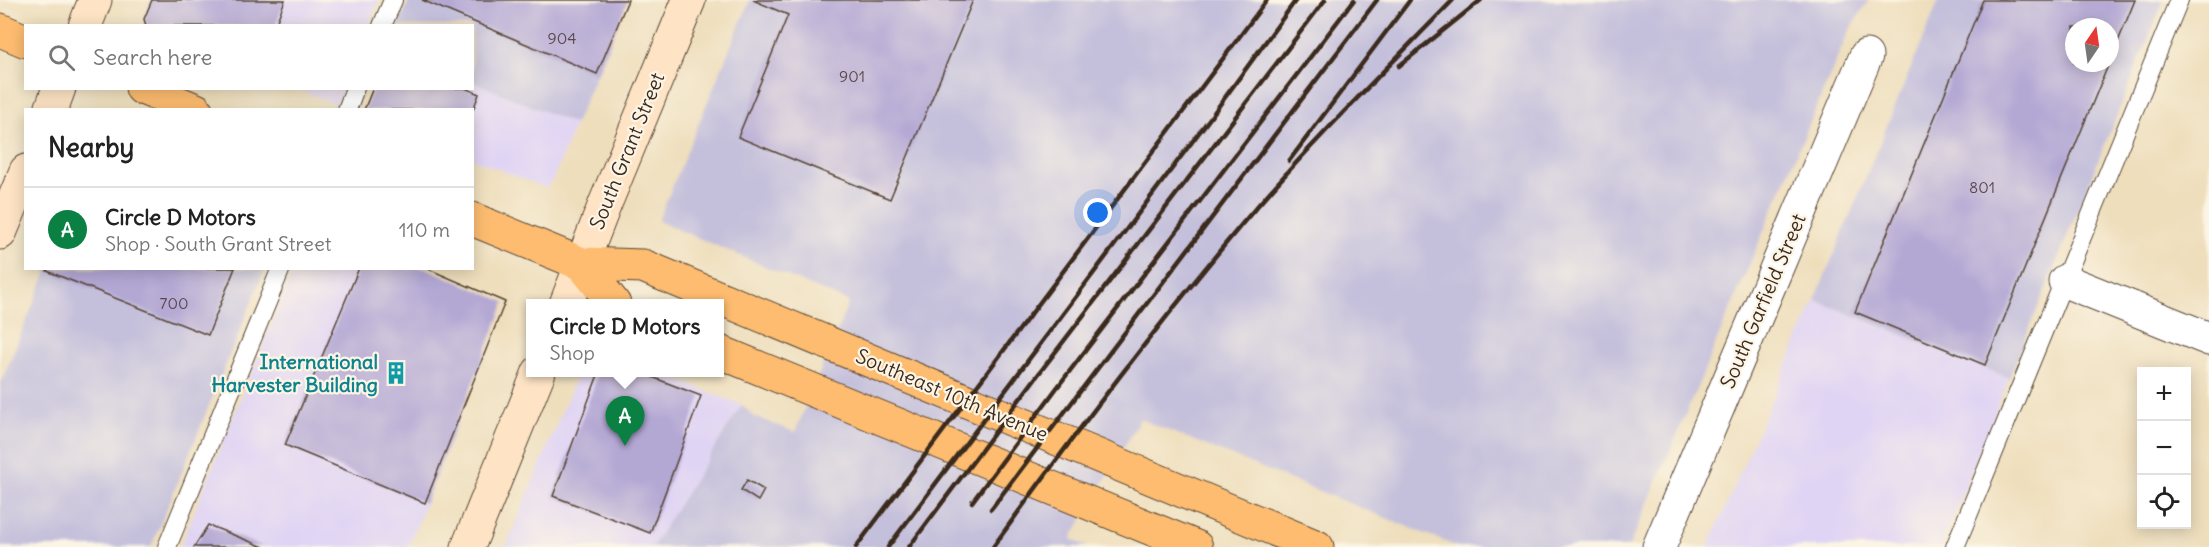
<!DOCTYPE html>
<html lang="en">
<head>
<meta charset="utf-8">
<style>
  :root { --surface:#fff; --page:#f2f2f2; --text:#222; --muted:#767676; --line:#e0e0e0; --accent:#0b8043 }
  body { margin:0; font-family:Delius,sans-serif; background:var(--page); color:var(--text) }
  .controls { position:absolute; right:18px; bottom:18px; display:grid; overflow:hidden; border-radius:0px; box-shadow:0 3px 15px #0003 }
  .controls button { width:54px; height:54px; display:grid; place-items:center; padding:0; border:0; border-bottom:2px solid var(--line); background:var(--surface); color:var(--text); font:30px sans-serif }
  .compass { position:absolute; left:2065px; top:18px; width:54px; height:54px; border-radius:50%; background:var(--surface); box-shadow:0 3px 15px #0003; rotate:13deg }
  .you { position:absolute; left:1098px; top:213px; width:21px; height:21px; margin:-15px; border:4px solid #fff; border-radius:50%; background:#1a73e8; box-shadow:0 0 0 9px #1a73e833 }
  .badge { display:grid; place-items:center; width:39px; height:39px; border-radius:50%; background:var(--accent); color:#fff; font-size:20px; font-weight:700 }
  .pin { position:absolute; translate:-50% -50px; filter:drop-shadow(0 2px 3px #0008) }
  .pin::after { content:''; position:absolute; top:32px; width:21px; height:18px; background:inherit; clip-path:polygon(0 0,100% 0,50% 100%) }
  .popup { position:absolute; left:526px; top:299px; width:198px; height:78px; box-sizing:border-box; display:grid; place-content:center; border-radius:0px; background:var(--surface); filter:drop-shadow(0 2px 4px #0005); font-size:20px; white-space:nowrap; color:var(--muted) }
  .popup b { font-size:22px; color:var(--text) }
  .popup::after { content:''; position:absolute; left:50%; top:100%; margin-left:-12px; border:12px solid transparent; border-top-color:var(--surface) }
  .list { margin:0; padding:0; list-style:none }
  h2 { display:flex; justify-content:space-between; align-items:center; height:78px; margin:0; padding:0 24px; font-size:26px }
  h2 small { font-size:20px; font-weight:400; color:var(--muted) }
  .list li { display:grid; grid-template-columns:39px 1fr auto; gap:18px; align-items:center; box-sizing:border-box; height:84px; padding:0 24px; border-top:2px solid var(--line) }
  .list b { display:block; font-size:22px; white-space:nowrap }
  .list p { margin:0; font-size:20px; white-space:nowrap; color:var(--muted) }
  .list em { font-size:20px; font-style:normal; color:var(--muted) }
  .icon { flex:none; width:33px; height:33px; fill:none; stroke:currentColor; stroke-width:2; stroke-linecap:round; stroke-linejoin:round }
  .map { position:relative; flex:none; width:2209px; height:547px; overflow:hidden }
  .search { position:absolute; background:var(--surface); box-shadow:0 3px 15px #0003; left:24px; top:24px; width:450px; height:66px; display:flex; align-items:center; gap:15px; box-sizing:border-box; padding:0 21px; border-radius:0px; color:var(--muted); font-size:22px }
  .panel { position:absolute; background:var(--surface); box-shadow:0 3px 15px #0003; left:24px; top:108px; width:450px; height:162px; border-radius:0px }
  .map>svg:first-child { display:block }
  .built { fill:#e0d4f4 }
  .industrial { fill:#c4c0db; fill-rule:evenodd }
  .building { fill:#b3a7d4 }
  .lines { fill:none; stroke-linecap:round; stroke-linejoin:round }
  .lane-casing { stroke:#564536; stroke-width:20 }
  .street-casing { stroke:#564536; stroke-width:35 }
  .secondary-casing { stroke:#564536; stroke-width:35 }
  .primary-casing { stroke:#564536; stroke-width:35 }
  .lane { stroke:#fff; stroke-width:18 }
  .street { stroke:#fff; stroke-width:33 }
  .secondary { stroke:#fee4c5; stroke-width:33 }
  .primary { stroke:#fdbc6f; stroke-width:33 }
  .rail { stroke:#3b2a1e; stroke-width:4.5 }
  .labels { text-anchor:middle; stroke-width:4.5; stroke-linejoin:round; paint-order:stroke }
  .number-label { font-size:16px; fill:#59494c }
  .street-label { font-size:20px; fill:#3b2a1e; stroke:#fcf5e5 }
  .culture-label { font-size:20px; font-weight:bold; fill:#0d838f; stroke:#fcf5e5; text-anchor:end }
</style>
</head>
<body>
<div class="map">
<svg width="2209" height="547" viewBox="0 0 2209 547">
  <rect width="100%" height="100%" fill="#fcf5e5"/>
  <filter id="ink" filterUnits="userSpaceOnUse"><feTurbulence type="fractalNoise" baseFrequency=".0167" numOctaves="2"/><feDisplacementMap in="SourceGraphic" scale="12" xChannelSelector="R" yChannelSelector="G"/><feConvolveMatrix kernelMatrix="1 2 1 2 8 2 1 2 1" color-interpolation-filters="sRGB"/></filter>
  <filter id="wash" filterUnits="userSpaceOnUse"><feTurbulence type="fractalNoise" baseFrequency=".008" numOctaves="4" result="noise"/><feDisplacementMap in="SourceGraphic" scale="24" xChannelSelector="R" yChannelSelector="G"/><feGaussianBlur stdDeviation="1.35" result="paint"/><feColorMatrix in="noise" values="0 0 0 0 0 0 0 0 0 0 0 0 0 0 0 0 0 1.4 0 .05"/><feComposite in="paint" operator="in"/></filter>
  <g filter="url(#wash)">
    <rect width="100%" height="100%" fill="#eedebc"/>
    <!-- built -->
    <g class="built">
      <path d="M152 0H379L369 25 146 26 144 19Z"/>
      <path d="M473 82 575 124 553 179 546 188 473 159 472 110H364L373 89 472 88Z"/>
      <path d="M297 89H343L336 104Z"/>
      <path d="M294 269H426L505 302 408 547H180Z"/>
      <path d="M1815 300 2009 378 1941 547H1708Z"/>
      <path d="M578 373H660L742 405 652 547H506Z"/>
    </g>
    <!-- industrial -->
    <g class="industrial">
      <path d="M409 0H628L575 124 473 82 472 26H398Z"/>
      <path d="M750 0H1869L1849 31 1629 547H1458L1140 419 1071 539 1088 547H652L742 405 755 417 795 432 849 302 658 221Z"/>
      <path d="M1939 0H2164L2009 378 1815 300ZM2074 27H2110V63H2074Z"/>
      <path d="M48 269H265L151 547H0V385Z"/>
    </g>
    <g id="blocks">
      <!-- building -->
      <g class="building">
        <path d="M152 0H285L275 26H146L144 19Z"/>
        <path d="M422 0H628L597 74Z"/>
        <path d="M753 0H973L890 199 738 137 788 15Z"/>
        <path d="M1983 0H2135L2110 61V27H2074V63H2109L1985 365 1855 312Z"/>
        <path d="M373 88H465L479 94 473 110H364Z"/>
        <path d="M48 268H235L208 335 47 271Z"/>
        <path d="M359 268H426L505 302 425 503 285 445Z"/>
        <path d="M599 372H639L701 396 650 533 553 496Z"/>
        <path d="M747 480 764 490 758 501 741 490Z"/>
        <path d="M208 525 264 547H194Z"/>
      </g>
    </g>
  </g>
  <g filter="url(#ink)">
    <use href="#blocks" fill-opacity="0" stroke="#564536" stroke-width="1.5"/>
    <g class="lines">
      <!-- lane casing -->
      <g class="lane-casing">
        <g id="lane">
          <path d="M382 26 393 0"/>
          <path d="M347 110 355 88"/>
          <path d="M167 547 281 268"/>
          <path d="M1955 547 2179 0"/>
        </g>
      </g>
      <!-- street casing -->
      <g class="street-casing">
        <g id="street">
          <path d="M2065 281 2209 339"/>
          <path d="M1659 547 1866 56"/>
        </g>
      </g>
      <!-- secondary casing -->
      <g class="secondary-casing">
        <g id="secondary">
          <path d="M85 26 95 0"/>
          <path d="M51 110 59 88"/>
          <path d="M0 233 26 171"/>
          <path d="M566 304 605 204 689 0"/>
          <path d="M468 547 539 372"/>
        </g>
      </g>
      <!-- primary casing -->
      <g class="primary-casing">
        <g id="primary">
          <path d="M0 30 26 41"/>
          <path d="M142 88 196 110"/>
          <path d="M472 219 582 264 643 266 1317 547"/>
          <path d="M582 264 614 304"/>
          <path d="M720 352 1196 547"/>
        </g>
      </g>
      <!-- lane -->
      <use href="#lane" class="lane"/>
      <!-- street -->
      <use href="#street" class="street"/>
      <!-- secondary -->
      <use href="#secondary" class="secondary"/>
      <!-- primary -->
      <use href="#primary" class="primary"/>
      <!-- rail -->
      <g class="rail">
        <path d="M1399 66 1481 0"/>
        <path d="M1289 161 1410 0"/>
        <path d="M972 502 1056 389 1354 0"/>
        <path d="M991 509 1377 0"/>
        <path d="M856 547 1267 0"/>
        <path d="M888 547 1210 118 1296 0"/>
        <path d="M909 547 1034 380 1325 0"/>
        <path d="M993 547C1072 437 1155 328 1242 224 1308 146 1382 73 1453 0"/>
      </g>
    </g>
  </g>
  <!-- icons -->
  <defs>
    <g id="building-bare" transform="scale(1.8)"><path d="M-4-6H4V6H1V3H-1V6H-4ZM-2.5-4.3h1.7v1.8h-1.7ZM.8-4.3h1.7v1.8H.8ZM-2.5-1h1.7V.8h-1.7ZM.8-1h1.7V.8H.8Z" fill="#0f9aa8" stroke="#fcf5e5" stroke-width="2.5" paint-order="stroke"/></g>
  </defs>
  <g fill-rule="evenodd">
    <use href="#building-bare" x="396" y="373"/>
  </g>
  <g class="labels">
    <!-- number labels -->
    <g class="number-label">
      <text x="562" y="44">904</text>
      <text x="852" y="82">901</text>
      <text x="1982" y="193">801</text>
      <text x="174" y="309">700</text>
    </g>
    <!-- street labels -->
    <g class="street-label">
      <text transform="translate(627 151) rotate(-68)" y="7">South Grant Street</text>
      <text transform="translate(1763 301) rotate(-67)" y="7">South Garfield Street</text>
      <text transform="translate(952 395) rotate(23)" y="7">Southeast 10th Avenue</text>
    </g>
    <!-- culture labels -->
    <g class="culture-label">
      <text x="378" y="369">International<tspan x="378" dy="23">Harvester Building</tspan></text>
    </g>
  </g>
</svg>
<div class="controls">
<button>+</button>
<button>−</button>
<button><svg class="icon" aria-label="locate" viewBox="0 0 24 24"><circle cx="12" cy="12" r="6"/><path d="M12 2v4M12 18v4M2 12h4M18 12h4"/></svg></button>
</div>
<svg class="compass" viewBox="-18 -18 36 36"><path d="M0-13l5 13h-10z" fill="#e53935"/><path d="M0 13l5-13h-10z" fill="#767676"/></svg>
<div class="you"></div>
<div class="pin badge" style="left:625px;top:446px">A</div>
<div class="popup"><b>Circle D Motors</b>Shop</div>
<div class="search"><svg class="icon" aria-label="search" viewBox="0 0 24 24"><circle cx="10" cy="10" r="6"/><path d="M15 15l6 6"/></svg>Search here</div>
<section class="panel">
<h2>Nearby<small></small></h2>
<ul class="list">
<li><span class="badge">A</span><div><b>Circle D Motors</b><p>Shop · South Grant Street</p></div><em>110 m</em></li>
</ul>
</section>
</div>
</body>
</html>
